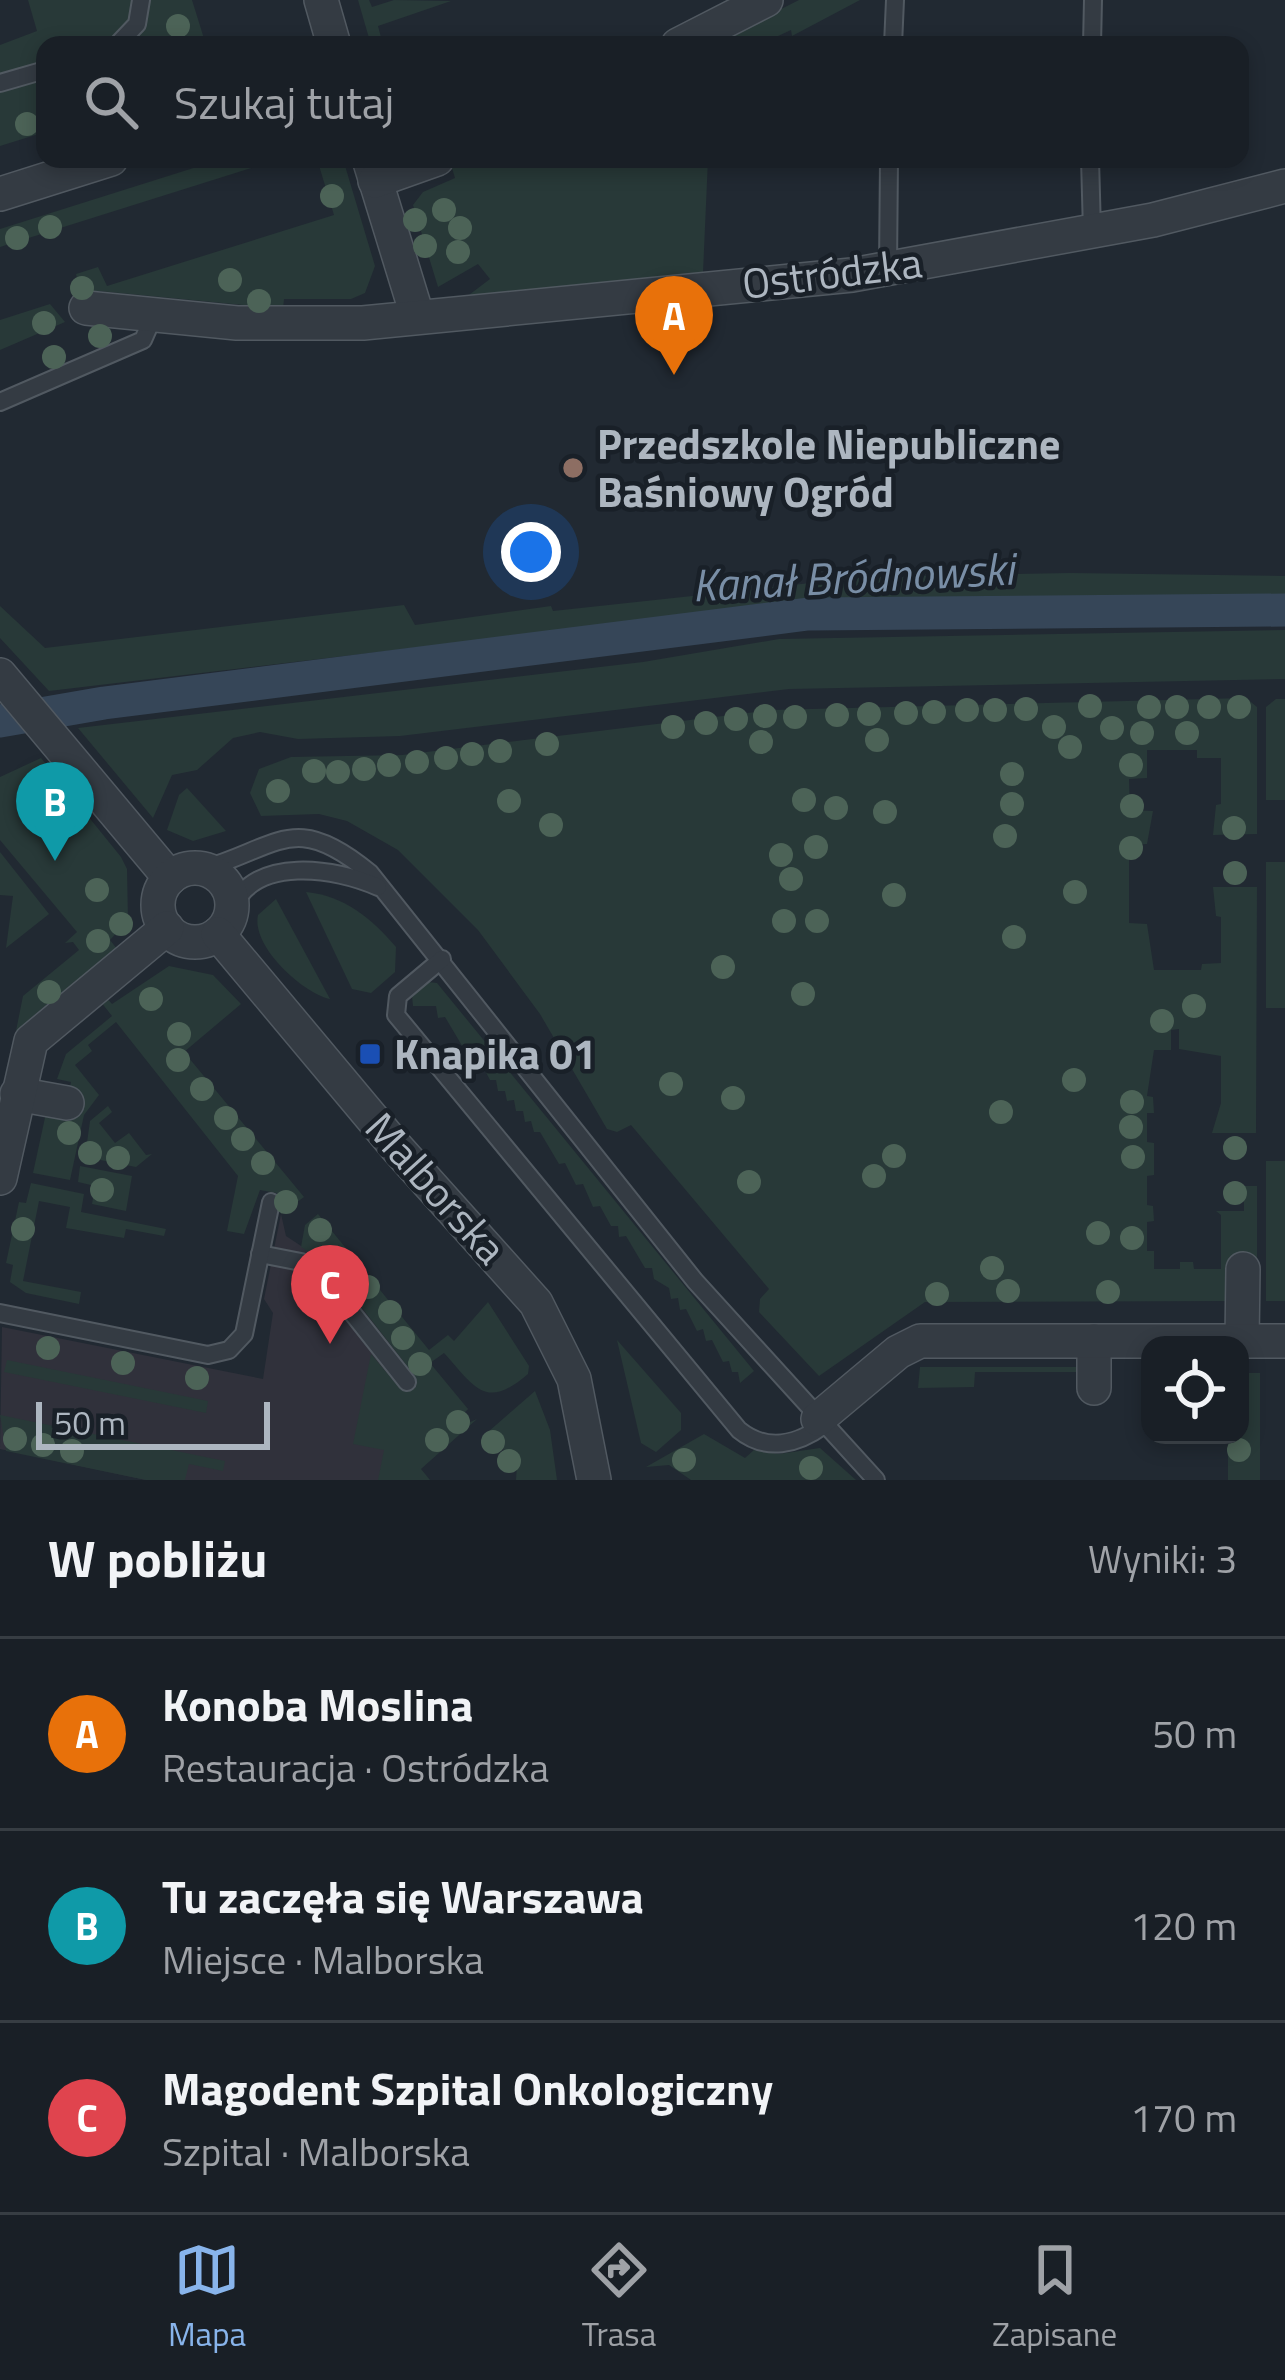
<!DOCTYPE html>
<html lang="pl">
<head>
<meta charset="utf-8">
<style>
  :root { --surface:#191f26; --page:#22272e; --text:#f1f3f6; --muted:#9fa2a7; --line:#373d43; --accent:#88b4eb }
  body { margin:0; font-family:"Titillium Web",sans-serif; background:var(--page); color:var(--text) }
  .controls { position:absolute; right:36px; bottom:36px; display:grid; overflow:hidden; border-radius:24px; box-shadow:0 6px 18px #0003 }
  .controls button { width:108px; height:108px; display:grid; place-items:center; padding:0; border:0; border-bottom:3px solid var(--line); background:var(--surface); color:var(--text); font:60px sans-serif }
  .scale { position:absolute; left:36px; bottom:30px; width:234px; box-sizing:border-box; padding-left:12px; border:6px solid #adb6c0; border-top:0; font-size:33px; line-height:42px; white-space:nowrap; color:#adb6c0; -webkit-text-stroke:9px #192028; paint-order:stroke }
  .you { position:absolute; left:531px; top:552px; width:42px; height:42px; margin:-30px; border:9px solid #fff; border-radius:50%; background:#1a73e8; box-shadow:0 0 0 18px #1a73e833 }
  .badge { display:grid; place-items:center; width:78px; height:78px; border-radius:50%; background:var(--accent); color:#fff; font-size:39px; font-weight:700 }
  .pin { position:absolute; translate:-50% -99px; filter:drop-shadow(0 3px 6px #0008) }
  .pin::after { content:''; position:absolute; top:63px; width:42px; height:36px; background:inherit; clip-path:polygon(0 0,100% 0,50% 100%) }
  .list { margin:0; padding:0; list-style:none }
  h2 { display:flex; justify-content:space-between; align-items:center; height:156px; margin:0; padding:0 48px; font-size:51px }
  h2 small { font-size:39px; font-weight:400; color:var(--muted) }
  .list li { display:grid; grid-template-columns:78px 1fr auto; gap:36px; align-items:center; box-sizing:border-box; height:192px; padding:0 48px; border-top:3px solid var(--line) }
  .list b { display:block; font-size:45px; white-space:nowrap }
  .list p { margin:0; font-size:39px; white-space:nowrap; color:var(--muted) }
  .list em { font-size:39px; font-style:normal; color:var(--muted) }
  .icon { flex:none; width:66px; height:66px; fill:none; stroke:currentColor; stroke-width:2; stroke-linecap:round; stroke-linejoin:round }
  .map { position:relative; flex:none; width:1285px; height:1480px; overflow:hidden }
  .search { position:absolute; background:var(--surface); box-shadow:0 6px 18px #0003; left:36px; right:36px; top:36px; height:132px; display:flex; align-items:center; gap:30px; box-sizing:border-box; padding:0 42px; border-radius:24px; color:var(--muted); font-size:45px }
  .sheet { height:732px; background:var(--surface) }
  nav { display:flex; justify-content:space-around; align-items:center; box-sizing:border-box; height:168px; border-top:3px solid var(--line); background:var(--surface); font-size:33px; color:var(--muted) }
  nav a { display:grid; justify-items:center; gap:6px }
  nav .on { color:var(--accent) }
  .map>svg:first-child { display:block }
  .medical { fill:#30313b }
  .green { fill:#283938 }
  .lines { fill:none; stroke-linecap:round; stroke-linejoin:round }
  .canal { stroke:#364658; stroke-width:33 }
  .service-casing { stroke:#515961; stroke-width:20 }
  .minor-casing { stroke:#515961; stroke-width:36 }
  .service { stroke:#343b43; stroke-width:16 }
  .minor { stroke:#343b43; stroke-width:33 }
  .tree { fill:#4c6357 }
  .education-dot { fill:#8d6e63; stroke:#192028; stroke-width:4.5 }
  .transit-dot { fill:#1a4fb4; stroke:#192028; stroke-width:4.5 }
  .labels { text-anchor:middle; stroke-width:9; stroke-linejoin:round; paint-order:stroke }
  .street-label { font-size:42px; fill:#adb6c0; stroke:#192028 }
  .poi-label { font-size:42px; font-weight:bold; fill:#adb6c0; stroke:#192028; text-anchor:start }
  .water-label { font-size:45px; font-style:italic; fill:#798ea6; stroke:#192028 }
</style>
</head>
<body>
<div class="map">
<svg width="1285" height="1480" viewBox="0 0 1285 1480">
  <rect width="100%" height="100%" fill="#212932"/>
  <!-- medical -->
  <path class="medical" d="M281 1214 286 1236 327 1263 414 1375 468 1409 405 1464 418 1480H146L0 1449 2 1327 263 1379 273 1313 264 1299Z"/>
  <!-- green -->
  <g class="green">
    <path d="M28 0H134C127 50 86 45 45 45V61L0 75V45L37 31Z"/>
    <path d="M149 0H192L206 45H128L145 24Z"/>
    <path d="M358 0H369L372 7 394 0 451 1 378 26 383 45H371Z"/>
    <path d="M799 0H860L792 36 791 30 759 45H710Z"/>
    <path d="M45 77V132L0 146V92Z"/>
    <path d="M222 159H280L0 247V229Z"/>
    <path d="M317 159H343L375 266 365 293 351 299H284L283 309 99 291 81 296 76 274 98 267 107 286 334 215Z"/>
    <path d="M472 159H708L703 273 461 301 490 279 478 264 438 287 413 205 423 192 455 178 452 168Z"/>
    <path d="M50 304 65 322 0 350V320Z"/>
    <path d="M1070 573 1285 576V599L794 603 49 691 0 638V606L45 648 404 605 415 625 551 606 553 611 867 577Z"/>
    <path d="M1285 630V679L789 689 400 736 298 739 260 732 233 738 197 770 172 775 153 818 78 728 643 662 779 639Z"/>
    <path d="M1246 698 1257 707V834L1213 835 1216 805 1221 804V758H1197V750H1147V778L1129 779 1130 810 1153 811 1147 844 1129 845V923L1147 924 1154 970H1201L1202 964 1221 963V917L1216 916 1213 887H1257L1256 1133H1212L1221 1103V1056L1179 1049V1029L1171 1030V1050H1154L1147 1096 1153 1097 1154 1113H1147V1142L1154 1143V1175L1147 1176V1205L1153 1206 1154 1221 1147 1222V1251H1154V1269H1180V1262H1193L1194 1269H1221V1215L1216 1211H1244V1186H1257V1269L1228 1301 925 1302 819 1376 759 1312 760 1299 769 1289 631 1125 617 1132 607 1129 540 1014 478 930 398 850 347 821 319 814 261 816 250 793 259 769 291 757 402 755 772 710Z"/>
    <path d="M1276 699H1285V800H1266V707Z"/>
    <path d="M41 758 121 857 127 869 128 920 110 940 117 949 32 1017 14 1041 23 996 79 950 73 942 65 943 77 932 0 840V777Z"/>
    <path d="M187 788 226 831 193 841 167 830 179 795Z"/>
    <path d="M0 852 49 914 6 948 13 896 0 895Z"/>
    <rect x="1266" y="862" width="19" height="146"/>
    <path d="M306 892C345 896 371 918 396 947L395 972 371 993 352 989Z"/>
    <path d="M276 899 330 999C304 994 251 947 258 915Z"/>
    <path d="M169 966 213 975 241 1004 184 1052 304 1197 281 1214 282 1194 260 1190 244 1234 227 1231 238 1176 116 1022 88 1045 92 1051 75 1065 99 1095 84 1115 70 1180 33 1173 46 1113 65 1116 71 1082 57 1079 66 1054 112 1016 101 1002 105 996 112 1004Z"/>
    <path d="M428 982 437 983 754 1371 740 1383 738 1372H732L729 1361 723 1362 712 1340 706 1341 703 1329 697 1331 686 1309 680 1310 678 1298 671 1299 669 1288 654 1279 652 1268H645L626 1236 619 1237 618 1226H611L600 1206 593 1207 583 1184 576 1185 565 1163 559 1164 540 1132H534L531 1121 525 1122 523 1111H516L514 1100 507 1101 505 1091H498L496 1080H490L479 1059H473L471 1048 464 1049 445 1017 438 1018 436 1006H413L412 996Z"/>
    <path d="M108 1106 112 1112 99 1123 115 1143 129 1133 146 1155 152 1154 136 1167 85 1157 90 1121Z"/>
    <rect x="1266" y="1161" width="19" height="140"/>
    <path d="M80 1166 132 1176 126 1211 92 1204 95 1186 78 1182Z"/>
    <path d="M31 1183 84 1194 81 1212 166 1229 164 1236 126 1229 124 1238 66 1228 70 1207 39 1201 23 1281 81 1292 79 1304 26 1293 10 1282 13 1265 6 1263 19 1202 26 1203Z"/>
    <path d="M318 1214 429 1350 448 1335 454 1341 488 1302 529 1366 528 1374C485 1411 475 1387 444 1353L430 1363 468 1409 461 1416 468 1423 477 1419 421 1469 430 1480H378L384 1450 353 1444 371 1354 399 1387 414 1375 327 1263 301 1247 305 1225Z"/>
    <path d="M617 1340 681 1413V1430L656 1452 641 1443Z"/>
    <path d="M7 1360 208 1401 206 1413 4 1372Z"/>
    <path d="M920 1367H1079V1372H975L974 1387 918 1388Z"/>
    <path d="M1240 1373H1260V1480H1228V1435H1240Z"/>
    <path d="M535 1391 550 1430 557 1480H516L517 1465 488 1432Z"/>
    <path d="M0 1415 225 1461 223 1471 189 1464 185 1480H146L6 1451Z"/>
    <path d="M704 1434 745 1458 754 1450 779 1454 820 1448 856 1480H691L669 1465 646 1467Z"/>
  </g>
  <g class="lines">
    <!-- canal -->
    <path class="canal" d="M0 721 104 703 808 614 1285 610"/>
    <!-- service casing -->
    <g class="service-casing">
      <g id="service">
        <path d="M117 45 137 24 141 0"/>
        <path d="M893 45 895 0"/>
        <path d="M1092 45 1093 0"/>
        <path d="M0 83 45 70"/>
        <path d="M1090 159 1092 231"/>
        <path d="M888 269 889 159"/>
        <path d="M0 402 143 340 154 315"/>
        <path d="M203 869C279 847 294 810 370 873L695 1281 876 1480"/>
        <path d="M232 909C254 855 336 868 378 887"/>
        <path d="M442 959 398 996 396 1015 739 1430C766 1452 797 1445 824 1425"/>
        <path d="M260 1254 301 1262 319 1271 407 1382"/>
        <path d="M0 1313 208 1355 229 1350 244 1334 271 1202"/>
      </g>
    </g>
    <!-- minor casing -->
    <g class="minor-casing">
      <g id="minor">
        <path d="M321 0 334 45"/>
        <path d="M678 45 766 0"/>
        <path d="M369 159 417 315"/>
        <path d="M375 181 437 159"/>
        <path d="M0 194 111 159"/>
        <path d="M86 308 237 323H363L852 275 1153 220 1285 186"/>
        <path d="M0 675 170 878"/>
        <circle cx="195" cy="905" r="37"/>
        <path d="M218 934 397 1148 536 1303 574 1379 594 1480"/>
        <path d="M17 1094 67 1103"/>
        <path d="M0 1178 31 1041 167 928"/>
        <path d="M1094 1341V1388"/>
        <path d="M1242 1341 1243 1269"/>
        <path d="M818 1419 898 1352 920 1341H1285"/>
      </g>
    </g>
    <!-- service -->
    <use href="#service" class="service"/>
    <!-- minor -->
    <use href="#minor" class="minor"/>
  </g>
  <!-- trees -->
  <g class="tree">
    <circle cx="178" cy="26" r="12"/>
    <circle cx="27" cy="124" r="12"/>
    <circle cx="332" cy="196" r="12"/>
    <circle cx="444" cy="210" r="12"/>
    <circle cx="415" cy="220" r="12"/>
    <circle cx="50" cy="227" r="12"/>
    <circle cx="460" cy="228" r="12"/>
    <circle cx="17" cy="238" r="12"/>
    <circle cx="425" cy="246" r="12"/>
    <circle cx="458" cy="252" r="12"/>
    <circle cx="230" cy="280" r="12"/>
    <circle cx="82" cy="288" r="12"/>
    <circle cx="259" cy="301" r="12"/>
    <circle cx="44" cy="323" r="12"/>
    <circle cx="100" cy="336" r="12"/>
    <circle cx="54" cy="357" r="12"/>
    <circle cx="1090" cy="706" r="12"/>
    <circle cx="1149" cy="707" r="12"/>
    <circle cx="1177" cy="707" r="12"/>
    <circle cx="1209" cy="707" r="12"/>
    <circle cx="1239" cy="707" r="12"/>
    <circle cx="1026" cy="709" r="12"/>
    <circle cx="967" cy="710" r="12"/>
    <circle cx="995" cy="710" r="12"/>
    <circle cx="934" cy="712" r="12"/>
    <circle cx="906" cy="713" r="12"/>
    <circle cx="869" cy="714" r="12"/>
    <circle cx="837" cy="715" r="12"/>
    <circle cx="765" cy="716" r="12"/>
    <circle cx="795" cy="717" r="12"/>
    <circle cx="736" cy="719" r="12"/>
    <circle cx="706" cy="723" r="12"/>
    <circle cx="673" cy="727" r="12"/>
    <circle cx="1054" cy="727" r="12"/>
    <circle cx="1112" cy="728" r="12"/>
    <circle cx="1142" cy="733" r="12"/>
    <circle cx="1187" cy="733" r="12"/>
    <circle cx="877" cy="740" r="12"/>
    <circle cx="761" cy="742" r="12"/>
    <circle cx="547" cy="744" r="12"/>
    <circle cx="1070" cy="747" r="12"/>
    <circle cx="500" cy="751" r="12"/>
    <circle cx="472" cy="754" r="12"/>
    <circle cx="446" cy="758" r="12"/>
    <circle cx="417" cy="762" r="12"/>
    <circle cx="389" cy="765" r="12"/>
    <circle cx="1131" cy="765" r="12"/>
    <circle cx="364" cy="769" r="12"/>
    <circle cx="314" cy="771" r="12"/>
    <circle cx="338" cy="772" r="12"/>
    <circle cx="1012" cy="774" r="12"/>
    <circle cx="278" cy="791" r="12"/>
    <circle cx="804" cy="800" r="12"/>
    <circle cx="509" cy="801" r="12"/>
    <circle cx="1012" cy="804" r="12"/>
    <circle cx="1132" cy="806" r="12"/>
    <circle cx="836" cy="808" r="12"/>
    <circle cx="885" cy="812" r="12"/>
    <circle cx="551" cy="825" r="12"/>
    <circle cx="1234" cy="828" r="12"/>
    <circle cx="1005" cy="836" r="12"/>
    <circle cx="816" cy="847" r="12"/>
    <circle cx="1131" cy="848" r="12"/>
    <circle cx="781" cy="855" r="12"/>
    <circle cx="1235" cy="873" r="12"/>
    <circle cx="791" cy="879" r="12"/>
    <circle cx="97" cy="890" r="12"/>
    <circle cx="1075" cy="892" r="12"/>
    <circle cx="894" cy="895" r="12"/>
    <circle cx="784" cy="921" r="12"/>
    <circle cx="817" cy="921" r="12"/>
    <circle cx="121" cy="924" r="12"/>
    <circle cx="1014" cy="937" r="12"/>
    <circle cx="98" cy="941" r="12"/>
    <circle cx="723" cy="967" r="12"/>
    <circle cx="49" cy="992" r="12"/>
    <circle cx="803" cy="994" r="12"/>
    <circle cx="151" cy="999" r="12"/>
    <circle cx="1194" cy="1006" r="12"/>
    <circle cx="1162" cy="1021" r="12"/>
    <circle cx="179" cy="1034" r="12"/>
    <circle cx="178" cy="1060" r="12"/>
    <circle cx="1074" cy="1080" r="12"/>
    <circle cx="671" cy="1084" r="12"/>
    <circle cx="202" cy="1089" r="12"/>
    <circle cx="733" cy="1098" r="12"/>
    <circle cx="1132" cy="1102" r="12"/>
    <circle cx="1001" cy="1112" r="12"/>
    <circle cx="226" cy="1118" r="12"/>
    <circle cx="1131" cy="1127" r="12"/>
    <circle cx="69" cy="1133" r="12"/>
    <circle cx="243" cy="1139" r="12"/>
    <circle cx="1235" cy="1148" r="12"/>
    <circle cx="90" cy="1153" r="12"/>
    <circle cx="894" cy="1156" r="12"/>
    <circle cx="1133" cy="1157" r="12"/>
    <circle cx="118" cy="1158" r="12"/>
    <circle cx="263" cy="1163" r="12"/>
    <circle cx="874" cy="1176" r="12"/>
    <circle cx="749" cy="1182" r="12"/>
    <circle cx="102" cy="1190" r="12"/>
    <circle cx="1235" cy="1193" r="12"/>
    <circle cx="286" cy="1202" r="12"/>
    <circle cx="23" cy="1229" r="12"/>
    <circle cx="320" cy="1230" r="12"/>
    <circle cx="1098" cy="1233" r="12"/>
    <circle cx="1132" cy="1238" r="12"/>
    <circle cx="351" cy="1268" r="12"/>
    <circle cx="992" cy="1268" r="12"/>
    <circle cx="368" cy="1287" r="12"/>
    <circle cx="1008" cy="1291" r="12"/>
    <circle cx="1108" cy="1292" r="12"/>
    <circle cx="937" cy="1294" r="12"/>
    <circle cx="390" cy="1312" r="12"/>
    <circle cx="403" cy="1338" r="12"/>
    <circle cx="48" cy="1348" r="12"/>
    <circle cx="123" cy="1363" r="12"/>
    <circle cx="420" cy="1364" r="12"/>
    <circle cx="197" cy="1378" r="12"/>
    <circle cx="458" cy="1422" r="12"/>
    <circle cx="15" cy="1439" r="12"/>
    <circle cx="437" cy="1440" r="12"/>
    <circle cx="493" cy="1442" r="12"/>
    <circle cx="43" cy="1445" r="12"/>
    <circle cx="1239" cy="1450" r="12"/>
    <circle cx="72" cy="1451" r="12"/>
    <circle cx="684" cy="1460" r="12"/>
    <circle cx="509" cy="1461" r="12"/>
    <circle cx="811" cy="1468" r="12"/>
  </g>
  <!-- markers -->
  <circle class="education-dot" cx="573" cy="468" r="12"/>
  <rect class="transit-dot" x="358" y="1042" width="24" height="24" rx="6"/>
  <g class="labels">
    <!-- street labels -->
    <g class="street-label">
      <text transform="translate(832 273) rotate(-7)" y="15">Ostródzka</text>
      <text transform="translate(436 1188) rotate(48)" y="15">Malborska</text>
    </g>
    <!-- poi labels -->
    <g class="poi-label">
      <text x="597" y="459">Przedszkole Niepubliczne<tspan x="597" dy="48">Baśniowy Ogród</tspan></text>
      <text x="394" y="1069">Knapika 01</text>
    </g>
    <!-- water labels -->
    <g class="water-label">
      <text transform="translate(853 577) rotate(-3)" y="16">Kanał Bródnowski</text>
    </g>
  </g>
</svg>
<div class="controls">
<button><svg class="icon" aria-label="locate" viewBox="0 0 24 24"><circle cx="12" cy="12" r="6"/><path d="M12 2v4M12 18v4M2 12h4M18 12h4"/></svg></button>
</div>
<div class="scale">50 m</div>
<div class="you"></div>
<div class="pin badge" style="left:674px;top:375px;background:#e8710a">A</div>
<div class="pin badge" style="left:55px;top:861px;background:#0f9aa8">B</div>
<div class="pin badge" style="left:330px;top:1344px;background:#e0444e">C</div>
<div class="search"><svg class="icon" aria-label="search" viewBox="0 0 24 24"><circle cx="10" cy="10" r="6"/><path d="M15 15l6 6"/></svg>Szukaj tutaj</div>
</div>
<section class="sheet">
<h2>W pobliżu<small>Wyniki: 3</small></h2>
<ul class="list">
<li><span class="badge" style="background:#e8710a">A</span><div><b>Konoba Moslina</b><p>Restauracja · Ostródzka</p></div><em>50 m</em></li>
<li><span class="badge" style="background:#0f9aa8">B</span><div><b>Tu zaczęła się Warszawa</b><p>Miejsce · Malborska</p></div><em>120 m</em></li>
<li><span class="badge" style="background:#e0444e">C</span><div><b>Magodent Szpital Onkologiczny</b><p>Szpital · Malborska</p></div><em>170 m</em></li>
</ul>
</section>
<nav>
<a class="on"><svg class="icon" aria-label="map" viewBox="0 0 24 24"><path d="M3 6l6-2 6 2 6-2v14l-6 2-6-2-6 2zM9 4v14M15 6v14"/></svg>Mapa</a>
<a><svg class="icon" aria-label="directions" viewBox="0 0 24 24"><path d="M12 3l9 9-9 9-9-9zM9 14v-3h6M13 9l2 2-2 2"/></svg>Trasa</a>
<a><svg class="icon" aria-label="saved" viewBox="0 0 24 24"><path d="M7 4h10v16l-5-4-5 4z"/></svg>Zapisane</a>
</nav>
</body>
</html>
